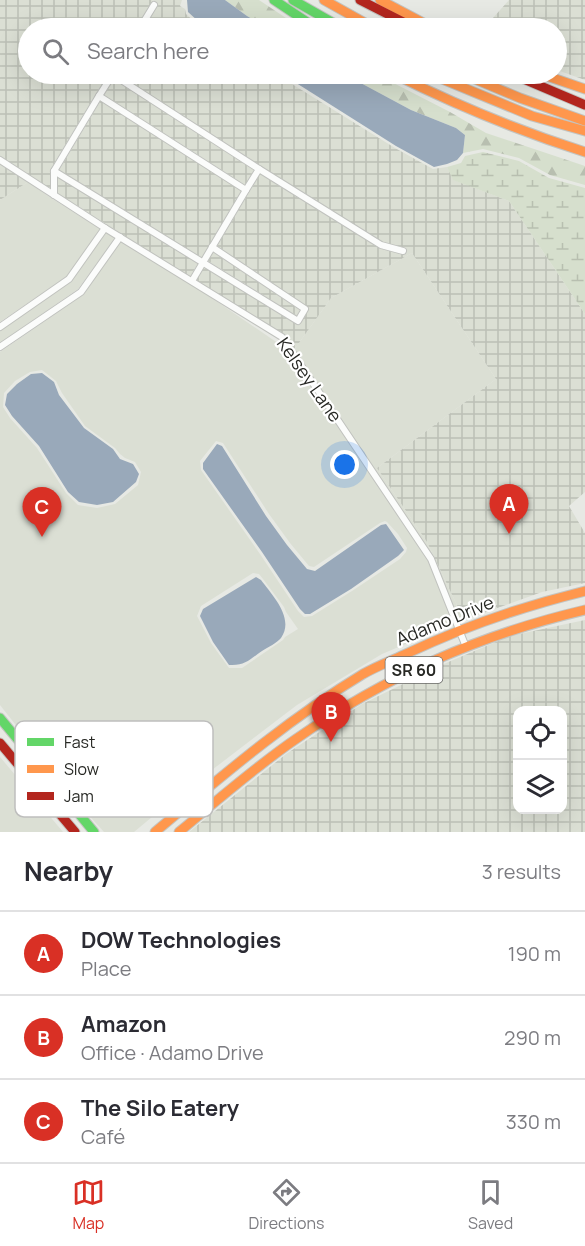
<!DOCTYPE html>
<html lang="en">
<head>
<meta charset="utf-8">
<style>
  :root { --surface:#fff; --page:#f2f2f3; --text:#2b2b33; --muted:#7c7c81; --line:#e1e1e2; --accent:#d93025 }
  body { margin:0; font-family:Manrope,sans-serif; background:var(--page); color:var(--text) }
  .controls { position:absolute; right:18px; bottom:18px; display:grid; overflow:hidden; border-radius:12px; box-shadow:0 6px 24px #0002 }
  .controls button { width:54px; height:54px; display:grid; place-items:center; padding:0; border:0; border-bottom:2px solid var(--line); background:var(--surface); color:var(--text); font:30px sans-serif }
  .you { position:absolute; left:345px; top:465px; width:21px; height:21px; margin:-15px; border:4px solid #fff; border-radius:50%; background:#1a73e8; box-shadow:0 0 0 9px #1a73e833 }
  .badge { display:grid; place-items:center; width:39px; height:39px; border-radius:50%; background:var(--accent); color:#fff; font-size:20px; font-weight:700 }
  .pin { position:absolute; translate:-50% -50px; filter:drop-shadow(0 2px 3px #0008) }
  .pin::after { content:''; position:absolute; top:32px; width:21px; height:18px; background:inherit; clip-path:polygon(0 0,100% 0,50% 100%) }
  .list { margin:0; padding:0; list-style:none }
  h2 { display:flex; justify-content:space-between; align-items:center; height:78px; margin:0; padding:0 24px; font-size:26px }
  h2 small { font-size:20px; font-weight:400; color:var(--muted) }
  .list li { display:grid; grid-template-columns:39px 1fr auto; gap:18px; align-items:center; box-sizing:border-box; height:84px; padding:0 24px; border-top:2px solid var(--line) }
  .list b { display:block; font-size:22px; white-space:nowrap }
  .list p { margin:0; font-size:20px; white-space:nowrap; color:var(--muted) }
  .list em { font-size:20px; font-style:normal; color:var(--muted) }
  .icon { flex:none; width:33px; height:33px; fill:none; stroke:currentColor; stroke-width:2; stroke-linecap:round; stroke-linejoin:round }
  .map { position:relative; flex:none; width:585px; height:832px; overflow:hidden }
  .search { position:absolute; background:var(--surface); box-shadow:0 6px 24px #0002; left:18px; right:18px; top:18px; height:66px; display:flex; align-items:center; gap:15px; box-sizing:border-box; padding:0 21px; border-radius:33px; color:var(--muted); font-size:22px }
  .sheet { height:330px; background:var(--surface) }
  nav { display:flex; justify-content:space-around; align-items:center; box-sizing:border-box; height:84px; border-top:2px solid var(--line); background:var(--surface); font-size:16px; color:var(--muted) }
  nav a { display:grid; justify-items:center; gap:3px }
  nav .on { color:var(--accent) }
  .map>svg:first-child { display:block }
  .built { fill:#dbdfd4; fill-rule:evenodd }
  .industrial { fill:url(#industrial-grid); fill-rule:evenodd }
  .forest { fill:url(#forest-firs) }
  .wetland { fill:url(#wetland-marsh) }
  .water { fill:#99a9ba }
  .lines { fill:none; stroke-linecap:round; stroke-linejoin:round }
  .street-casing { stroke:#c0c2be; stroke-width:8 }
  .fast-casing { stroke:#c3c4c1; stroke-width:11 }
  .slow-casing { stroke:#c3c4c1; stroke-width:11 }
  .jam-casing { stroke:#c3c4c1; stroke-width:11 }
  .street { stroke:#fbfcfb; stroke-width:6 }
  .fast { stroke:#63d668; stroke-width:9 }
  .slow { stroke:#ff974d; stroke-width:9 }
  .jam { stroke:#b3261e; stroke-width:9 }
  .labels { text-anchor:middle; stroke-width:4.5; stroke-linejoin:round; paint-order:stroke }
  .shield { fill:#fff; stroke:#686866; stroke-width:1.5 }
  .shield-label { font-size:16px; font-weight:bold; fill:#272824 }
  .street-label { font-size:18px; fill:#272824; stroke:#fff }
  .key { fill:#fff; stroke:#bebebd; stroke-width:1.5 }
  .key-label { font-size:16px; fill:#272824 }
</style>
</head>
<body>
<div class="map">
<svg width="585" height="832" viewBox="0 0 585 832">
  <defs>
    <pattern id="industrial-grid" width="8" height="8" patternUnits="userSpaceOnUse" patternTransform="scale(1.5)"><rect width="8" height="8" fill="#dbdfd4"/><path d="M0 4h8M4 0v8" fill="none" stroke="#bcbfb6"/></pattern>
    <pattern id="forest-firs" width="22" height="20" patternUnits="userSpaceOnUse" patternTransform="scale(1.5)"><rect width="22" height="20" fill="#d6dfcd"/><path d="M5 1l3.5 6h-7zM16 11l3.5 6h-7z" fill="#b8bfb0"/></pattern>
    <pattern id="wetland-marsh" width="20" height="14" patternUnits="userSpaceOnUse" patternTransform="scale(1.5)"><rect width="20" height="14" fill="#d6dfcd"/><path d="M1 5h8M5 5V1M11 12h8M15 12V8" fill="none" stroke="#b8bfb0"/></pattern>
  </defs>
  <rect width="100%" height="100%" fill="#e7e9e4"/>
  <!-- built -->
  <g class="built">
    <path d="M28 182 51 198 100 229 66 277 0 322V200Z"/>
    <path d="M106 233 115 238 78 289 0 343V331L71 282Z"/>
    <path d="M121 242 203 292 285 348 428 561 453 624 382 654 297 705 170 802 134 832H104L74 799 0 705V352L83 295ZM42 370 56 381 62 393 85 426 115 448 120 454 125 458 135 462 141 472 138 485 115 504 97 508 78 505 66 493 37 448 10 418 3 407 4 393 15 381 30 372ZM216 441 223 443 269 514 290 543 309 566 314 567 380 523 385 521 387 522 398 534 407 548 406 552 400 559 352 591 312 616 304 617 298 611 260 554 201 470 200 461ZM253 573 259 574 263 579 284 607 286 612 298 629 285 637 283 640 242 668H229L211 643 197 616 201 606Z"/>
    <path d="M412 253 496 379 377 468 427 542 464 620 460 622 433 557 294 350 331 298Z"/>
    <path d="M0 757 63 832H0Z"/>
  </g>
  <!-- industrial -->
  <g class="industrial">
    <path d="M0 0H182L180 6 185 9 186 14 198 25 203 28H144L158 5 153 0 136 28H28V74H108L52 167 50 172 51 189 0 156Z"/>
    <path d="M509 0H585V80L557 70 556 28H484Z"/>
    <path d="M117 74H276L395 148 433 169 447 167 454 180 509 201 585 314V492L569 506 585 533V583L542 592 464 620 427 542 377 468 496 379 412 253 331 298 294 350 283 334 196 280 204 267 296 324 301 323 307 312 306 306 217 246 260 174 379 248 405 255 406 248 382 242 260 166Z"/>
    <path d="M114 79 254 170 245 185 104 95Z"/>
    <path d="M101 100 242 190 202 258 59 170Z"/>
    <path d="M0 164 28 182 0 200Z"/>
    <path d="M58 177 198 263 190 277 57 193Z"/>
    <path d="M213 252 300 310 297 316 208 261Z"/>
    <path d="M585 620V832H189L286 754 362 704 446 663 510 636ZM518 710H562V810H518Z"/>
  </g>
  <!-- forest -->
  <g class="forest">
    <path d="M225 0H259L301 28H268L247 16Z"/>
    <path d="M348 74H376L450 112 486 133 585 166V185L550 175 519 158 483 149 463 153 465 135 456 128 411 110 357 81Z"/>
  </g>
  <!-- wetland -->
  <path class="wetland" d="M483 152 519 161 549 178 585 188V314L509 201 453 180 447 167 461 163 465 156Z"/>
  <!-- water -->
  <g class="water">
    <path d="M187 0H225L247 16 268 28H209L199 22 188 12Z"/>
    <path d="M282 74H324L326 76 333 77 348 74 357 81 411 110 456 128 465 135 463 153 457 160 447 164 434 167 396 146Z"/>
    <path d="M42 373 54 382 59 395 84 428 113 449 120 459 133 464 139 474 136 482 113 502 97 505 79 502 68 492 39 446 12 416 5 405 7 394 17 384 31 374Z"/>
    <path d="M217 444 222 446 266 516 287 545 307 569 315 571 381 525 386 524 404 550 398 556 351 589 310 614H305L300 609 262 552 203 469V463Z"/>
    <path d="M256 577 261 580C272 595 295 618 281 638 277 643 268 647 262 651 249 660 245 666 229 665L213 642 200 616 203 609Z"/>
  </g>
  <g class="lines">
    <!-- street casing -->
    <g class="street-casing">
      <g id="street">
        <path d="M140 28 154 5"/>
        <path d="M112 74 259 169 246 190"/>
        <path d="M99 96 113 74"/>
        <path d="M0 160 105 228 282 337 431 559 466 647"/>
        <path d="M259 169 381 245 403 251"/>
        <path d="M54 171 298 321 305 309 212 247"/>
        <path d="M54 195V171L99 96 246 190 192 281"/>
        <path d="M0 327 69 279 105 228"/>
        <path d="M0 347 81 292 120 237"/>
      </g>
    </g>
    <!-- fast casing -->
    <g class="fast-casing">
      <g id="fast">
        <path d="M274 0 316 28"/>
        <path d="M293 0 342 28"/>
        <path d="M0 718 94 832"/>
      </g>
    </g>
    <!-- slow casing -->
    <g class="slow-casing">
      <g id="slow">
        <path d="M324 0 374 28"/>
        <path d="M380 0 433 28"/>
        <path d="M394 74C456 105 519 131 585 152"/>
        <path d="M430 74 532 116 585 131"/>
        <path d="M463 74 520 98 585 121"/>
        <path d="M541 74 585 89"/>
        <path d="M155 832C222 776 287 720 363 674 377 666 393 660 408 653 465 626 524 606 585 591"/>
        <path d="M179 832C218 800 255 767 296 739 386 676 479 635 585 610"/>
      </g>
    </g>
    <!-- jam casing -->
    <g class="jam-casing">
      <g id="jam">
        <path d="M360 0 415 28"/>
        <path d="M512 74 585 105"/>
        <path d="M0 743 75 832"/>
      </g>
    </g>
    <!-- street -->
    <use href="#street" class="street"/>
    <!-- fast -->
    <use href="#fast" class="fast"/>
    <!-- slow -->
    <use href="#slow" class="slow"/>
    <!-- jam -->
    <use href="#jam" class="jam"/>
  </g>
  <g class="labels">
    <!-- shield labels -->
    <rect class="shield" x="385.5" y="657" width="57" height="26" rx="4.5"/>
    <g class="shield-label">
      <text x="414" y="676">SR 60</text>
    </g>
    <!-- street labels -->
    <g class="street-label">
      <text transform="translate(309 380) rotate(55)" y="6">Kelsey Lane</text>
      <text transform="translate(445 621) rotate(-22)" y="6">Adamo Drive</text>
    </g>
  </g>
  <!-- legend -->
  <rect x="15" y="721" width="198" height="96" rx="9" class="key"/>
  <rect x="27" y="738" width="27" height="8" fill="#63d668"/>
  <rect x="27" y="765" width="27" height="8" fill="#ff974d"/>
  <rect x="27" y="792" width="27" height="8" fill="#b3261e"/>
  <g class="key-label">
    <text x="64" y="748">Fast</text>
    <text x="64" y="775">Slow</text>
    <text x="64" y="802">Jam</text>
  </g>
</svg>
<div class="controls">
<button><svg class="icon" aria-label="locate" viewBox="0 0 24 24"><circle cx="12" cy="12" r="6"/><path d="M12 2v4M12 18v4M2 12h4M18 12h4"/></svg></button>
<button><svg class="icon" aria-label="layers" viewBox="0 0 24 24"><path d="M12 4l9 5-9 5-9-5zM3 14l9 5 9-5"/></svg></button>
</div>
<div class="you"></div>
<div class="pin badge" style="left:509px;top:534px">A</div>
<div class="pin badge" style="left:331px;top:742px">B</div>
<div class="pin badge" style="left:42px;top:537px">C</div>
<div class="search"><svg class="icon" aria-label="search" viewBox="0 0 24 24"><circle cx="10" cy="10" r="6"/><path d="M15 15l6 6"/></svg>Search here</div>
</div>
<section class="sheet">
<h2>Nearby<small>3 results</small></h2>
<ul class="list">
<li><span class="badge">A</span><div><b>DOW Technologies</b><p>Place</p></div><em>190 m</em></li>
<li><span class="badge">B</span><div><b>Amazon</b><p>Office · Adamo Drive</p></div><em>290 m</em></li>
<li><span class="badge">C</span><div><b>The Silo Eatery</b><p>Café</p></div><em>330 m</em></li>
</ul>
</section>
<nav>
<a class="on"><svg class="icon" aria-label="map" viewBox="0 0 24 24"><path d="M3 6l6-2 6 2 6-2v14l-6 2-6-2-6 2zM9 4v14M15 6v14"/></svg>Map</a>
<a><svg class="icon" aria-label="directions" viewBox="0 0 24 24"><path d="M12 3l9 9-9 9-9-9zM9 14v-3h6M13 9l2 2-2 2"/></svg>Directions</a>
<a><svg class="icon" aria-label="saved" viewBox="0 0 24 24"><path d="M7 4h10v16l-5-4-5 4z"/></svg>Saved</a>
</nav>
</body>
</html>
